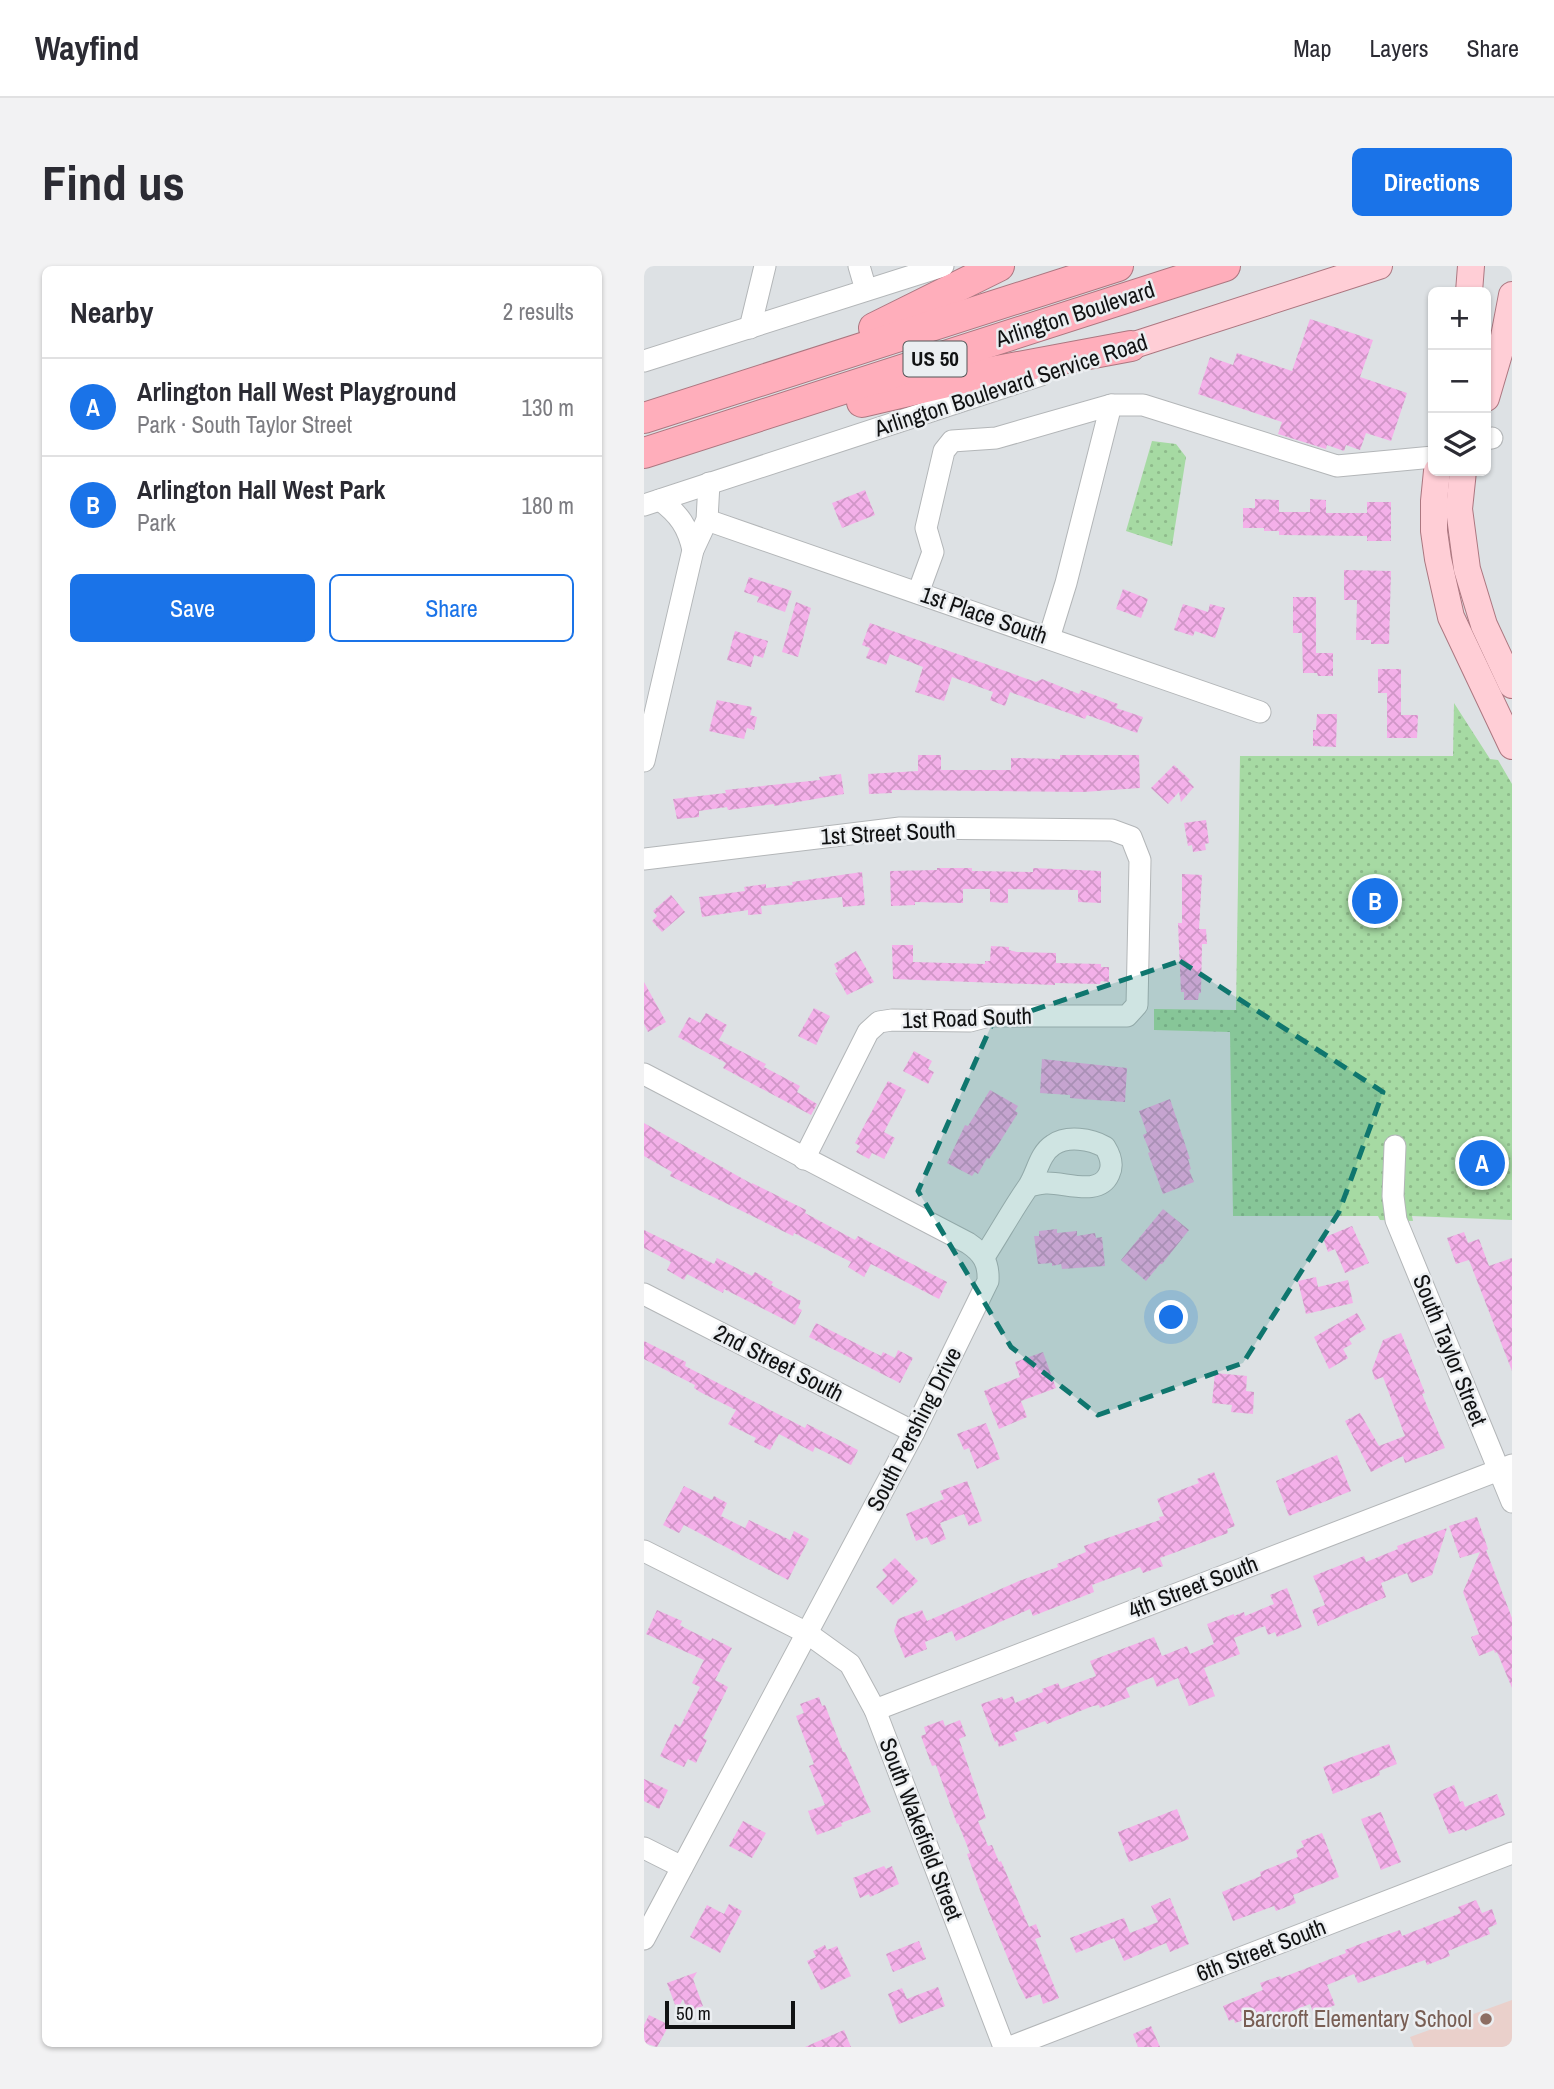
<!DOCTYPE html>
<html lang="en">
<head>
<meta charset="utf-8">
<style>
  :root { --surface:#fff; --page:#f2f2f3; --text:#2b2b33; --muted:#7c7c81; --line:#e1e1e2; --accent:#1a73e8 }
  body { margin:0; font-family:"Archivo Narrow",sans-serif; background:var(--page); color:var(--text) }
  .controls { position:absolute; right:21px; top:21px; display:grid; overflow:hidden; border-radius:10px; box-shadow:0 2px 5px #0004 }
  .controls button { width:63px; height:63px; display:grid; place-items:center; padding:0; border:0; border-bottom:2px solid var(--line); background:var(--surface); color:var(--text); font:35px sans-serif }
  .scale { position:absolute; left:21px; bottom:18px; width:130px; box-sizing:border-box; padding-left:7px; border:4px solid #111213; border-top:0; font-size:19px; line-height:24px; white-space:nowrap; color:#111213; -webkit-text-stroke:5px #ebeef1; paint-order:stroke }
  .you { position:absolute; left:528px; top:1052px; width:24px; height:24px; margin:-18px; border:5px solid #fff; border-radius:50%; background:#1a73e8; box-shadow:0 0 0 10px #1a73e833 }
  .badge { display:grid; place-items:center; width:46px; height:46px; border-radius:50%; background:var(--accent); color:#fff; font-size:23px; font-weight:700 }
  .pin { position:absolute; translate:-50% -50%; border:4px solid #fff; box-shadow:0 2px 7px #0006 }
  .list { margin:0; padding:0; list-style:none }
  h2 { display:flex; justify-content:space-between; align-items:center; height:91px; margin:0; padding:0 28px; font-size:30px }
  h2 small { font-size:23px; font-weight:400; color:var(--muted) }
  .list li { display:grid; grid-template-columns:46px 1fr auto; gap:21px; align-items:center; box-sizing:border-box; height:98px; padding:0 28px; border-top:2px solid var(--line) }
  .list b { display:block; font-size:26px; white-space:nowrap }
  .list p { margin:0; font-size:23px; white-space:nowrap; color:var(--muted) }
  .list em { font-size:23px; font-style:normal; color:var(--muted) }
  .actions { display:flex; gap:14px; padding:21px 28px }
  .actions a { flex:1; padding:16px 0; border:2px solid var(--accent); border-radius:10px; text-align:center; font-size:24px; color:var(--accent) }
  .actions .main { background:var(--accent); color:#fff }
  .icon { flex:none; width:38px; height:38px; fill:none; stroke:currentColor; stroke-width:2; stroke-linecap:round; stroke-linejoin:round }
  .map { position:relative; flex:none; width:868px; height:1781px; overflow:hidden; border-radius:10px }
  header { display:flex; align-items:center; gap:42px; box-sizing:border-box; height:98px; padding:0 35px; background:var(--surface); border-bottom:2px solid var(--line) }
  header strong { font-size:33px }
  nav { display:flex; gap:38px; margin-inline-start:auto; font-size:24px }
  .intro { display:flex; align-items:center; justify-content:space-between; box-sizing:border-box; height:168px; padding:0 42px }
  h1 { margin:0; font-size:49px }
  .button { padding:18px 32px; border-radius:10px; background:var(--accent); color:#fff; font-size:24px; font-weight:700 }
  main { display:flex; gap:42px; padding:0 42px }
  aside { flex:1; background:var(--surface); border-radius:10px; box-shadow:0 2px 5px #0004 }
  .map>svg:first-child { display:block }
  .education { fill:#ead0cb }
  .park { fill:url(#park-dots) }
  .building { fill:url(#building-cross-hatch) }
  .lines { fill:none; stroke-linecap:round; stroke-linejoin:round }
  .minor-casing { stroke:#b3b6b8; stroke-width:23 }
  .major-casing { stroke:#ac7780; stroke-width:28 }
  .highway-casing { stroke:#ac7780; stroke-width:32 }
  .minor { stroke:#fff; stroke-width:21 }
  .major { stroke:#ffced6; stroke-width:26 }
  .highway { stroke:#ffaebb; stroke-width:30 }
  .marked { fill:#0f766e; fill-opacity:0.2; stroke:#0f766e; stroke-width:5; stroke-dasharray:14 9; stroke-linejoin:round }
  .education-dot { fill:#8d6e63; stroke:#ebeef1; stroke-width:2.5 }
  .labels { text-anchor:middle; stroke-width:5; stroke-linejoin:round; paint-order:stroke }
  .shield { fill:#ebeef1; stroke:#525456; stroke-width:2 }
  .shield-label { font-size:21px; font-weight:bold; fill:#111213 }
  .street-label { font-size:23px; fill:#111213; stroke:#ebeef1 }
  .education-label { font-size:23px; fill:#785e54; stroke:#ebeef1; text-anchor:end }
</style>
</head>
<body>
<header>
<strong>Wayfind</strong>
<nav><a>Map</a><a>Layers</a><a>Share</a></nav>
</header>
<div class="intro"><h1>Find us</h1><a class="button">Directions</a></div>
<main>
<aside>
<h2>Nearby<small>2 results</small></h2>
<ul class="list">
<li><span class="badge">A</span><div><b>Arlington Hall West Playground</b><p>Park · South Taylor Street</p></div><em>130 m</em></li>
<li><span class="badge">B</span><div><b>Arlington Hall West Park</b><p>Park</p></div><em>180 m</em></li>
</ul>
<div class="actions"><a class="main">Save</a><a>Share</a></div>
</aside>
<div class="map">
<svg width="868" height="1781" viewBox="0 0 868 1781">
  <defs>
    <pattern id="park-dots" width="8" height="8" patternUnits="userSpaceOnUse" patternTransform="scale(1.75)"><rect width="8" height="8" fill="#a6daa3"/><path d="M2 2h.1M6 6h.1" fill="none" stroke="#8eba8b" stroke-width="1.8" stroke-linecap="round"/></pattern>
    <pattern id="building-cross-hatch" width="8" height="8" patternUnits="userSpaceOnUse" patternTransform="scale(1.75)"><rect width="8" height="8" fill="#f4b0e9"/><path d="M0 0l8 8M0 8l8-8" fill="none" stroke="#d096c7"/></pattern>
  </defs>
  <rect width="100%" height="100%" fill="#dde1e4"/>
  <!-- education -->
  <path class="education" d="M868 1734V1781H770L766 1771Z"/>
  <!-- park -->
  <g class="park">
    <path d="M508 175 532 178 542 191 528 280 482 265Z"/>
    <path d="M810 437 846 493 854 494 868 518V954L768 950 769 955 736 954 734 950H589L586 766 510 764V743L592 744 596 490H809Z"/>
  </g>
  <!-- building -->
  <g class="building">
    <path d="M666 53 729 74 716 111 763 127 747 175 722 167 716 184 702 179 700 185 683 179 682 183 634 168 638 156 554 128 566 91 589 99 593 87 648 105Z"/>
    <path d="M221 224 231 249 198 262 188 237Z"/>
    <path d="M611 233 635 234V246H666V233L682 234V247H723V236H747V275H723V270L635 269V265H620V262H599V242H611Z"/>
    <path d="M700 304 747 305 745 378H727V374H712L713 334H700Z"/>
    <path d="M105 311 148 325 141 346 113 336 115 331 100 326Z"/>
    <path d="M479 323 504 333 497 352 472 343Z"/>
    <path d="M649 331H672V387H689V410H674L673 407H659L658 367H649Z"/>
    <path d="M152 336 167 342 154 391 138 386Z"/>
    <path d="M539 338 564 346 566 338 581 342 571 372 551 365 549 370 530 364Z"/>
    <path d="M226 357 392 416 398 413 435 428 437 424 474 438 472 442 499 451 493 467 443 449 441 453 366 426 361 440 346 434 349 426 308 411 300 435 271 426 279 401 246 388 242 399 222 392 226 382 218 379Z"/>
    <path d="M91 365 124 375 119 392 110 389 107 401 83 394Z"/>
    <path d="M734 403H757V449H774L773 472H743V427H734Z"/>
    <path d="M73 434 108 441 106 449 113 451 110 464 103 462 100 473 65 465Z"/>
    <path d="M673 448H693L692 481 669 480V464H672Z"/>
    <path d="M274 489H297V504H367V492L416 493V489H495L496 522 439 526 248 524V527L225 528 224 508 274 505Z"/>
    <path d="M530 499 546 514 544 515 550 521 537 536 535 526 524 538 507 522Z"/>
    <path d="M197 508 200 528 130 540V538L84 544 83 541 55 545V551L33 553 29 533 82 527 81 524 176 514 175 511Z"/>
    <path d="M562 554 565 577 561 578 562 584 549 586 548 579 544 580 540 557Z"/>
    <path d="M293 602H328V605L389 606V602L457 605V637L434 636V624L364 623V637L346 636V623H319V637L271 636V639L247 640 246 605 293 604Z"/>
    <path d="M218 606 221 639 199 641 198 631 117 640 118 648 104 649V644L58 651 55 631 101 625 100 621 122 618V622L149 619 148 616Z"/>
    <path d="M538 608 558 609 555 663H562L563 678H558L557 727H555L554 734H540V726H537L534 657H538Z"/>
    <path d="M27 629 41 646 18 666 8 655 13 650 9 645Z"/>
    <path d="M248 679H269V696L341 698V695H346L347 680 365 681V684L373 686 412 687V697L457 698V701H465V716L457 715 456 718 411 717V719L249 713Z"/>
    <path d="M212 685 230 716 203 729 191 707 194 706 190 698Z"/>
    <path d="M0 716 22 756 4 766 0 758Z"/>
    <path d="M170 742 186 750 172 779 154 770Z"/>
    <path d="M62 747 83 759 75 774 122 798 120 801 156 820 153 826 173 838 167 849 79 802 82 797 34 771 45 751 56 757Z"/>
    <path d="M270 785 288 795 284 803 290 806 284 818 259 805Z"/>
    <path d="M398 793 483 802 481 836 437 833 426 832V829L396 827Z"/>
    <path d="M244 815 262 824 240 866 251 872 240 893 228 887 225 893 212 886 216 880 211 877Z"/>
    <path d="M346 824 374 840 371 845 374 847 345 893 343 892 334 908 331 906 328 910 303 897 321 859 324 860Z"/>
    <path d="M526 833 546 893H544L547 903 545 904 550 916 519 928 504 887 506 886 499 869 503 867 495 845Z"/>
    <path d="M0 857 108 918V917L162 944 161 947 211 974 214 970 303 1016 295 1033 227 998 220 1011 204 1001 207 996 150 967 149 970 26 910 28 906 0 890Z"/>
    <path d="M519 943 545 964 518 998H516L502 1015 477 994Z"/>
    <path d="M708 960 725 997 701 1007 691 983 684 986 679 972Z"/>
    <path d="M413 963V967L433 965V970L451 967 452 972 458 971 461 1000 418 1003 417 998 408 1000V997L394 998 390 970H395V965Z"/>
    <path d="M0 964 70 998 73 992 108 1010 111 1006 129 1016 127 1019 157 1035 154 1042 158 1044 151 1059 80 1023 79 1027 43 1008 40 1014 23 1004 27 996 0 982Z"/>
    <path d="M820 966 824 977 835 973 845 1000 868 992V1105L825 994 812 998 803 972Z"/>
    <path d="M672 1011 674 1021 704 1014 709 1037 662 1048 654 1015Z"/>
    <path d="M713 1047 722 1063 705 1073 708 1078 699 1083 704 1092 685 1103 670 1071Z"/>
    <path d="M172 1057 237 1090 239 1086 251 1092 254 1084 269 1092 256 1117 165 1071Z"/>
    <path d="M757 1067 781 1127 778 1128 801 1182 761 1197 759 1190 727 1206 701 1155 716 1147 735 1180 761 1170 739 1111 731 1114 728 1104 739 1074Z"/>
    <path d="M0 1075 42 1096 41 1100 161 1162 163 1158 214 1184 207 1199 171 1181 169 1186 135 1168 126 1184 110 1176 112 1172 84 1158 92 1144 56 1126 50 1122 51 1119 0 1093Z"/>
    <path d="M399 1086 412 1122 377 1135 383 1151 355 1163 340 1125 376 1111 371 1096Z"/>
    <path d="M571 1107 603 1110 602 1125 610 1126 609 1148 587 1146 588 1139 568 1137Z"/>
    <path d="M342 1157 356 1193 333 1203 325 1182 320 1184 313 1168Z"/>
    <path d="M693 1189 707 1225 645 1250 632 1215Z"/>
    <path d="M570 1206 591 1260 583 1263 584 1267 516 1292 519 1300 499 1307 496 1301 448 1319 450 1326 389 1350 386 1343 312 1375 308 1365 281 1376 283 1383 261 1392 250 1365 254 1353 278 1344 283 1355 375 1315 414 1301 413 1298 442 1286 440 1280 516 1254 515 1251 520 1250 513 1233 555 1217 553 1213Z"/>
    <path d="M323 1215 338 1255 325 1260 320 1248 296 1257 302 1273 287 1279 283 1271 272 1275 262 1248 300 1233 296 1225Z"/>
    <path d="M40 1220 68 1234 70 1230 83 1237 77 1250 101 1262 105 1254 146 1274 150 1265 165 1273 144 1314 40 1259 35 1267 19 1259Z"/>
    <path d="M833 1251 844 1283 842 1284 868 1352V1422L853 1386 851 1387 850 1384 835 1390 827 1371 835 1368 819 1326 836 1286 816 1292 805 1260Z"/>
    <path d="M803 1262 788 1309 767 1317 763 1307 737 1317 742 1331 674 1360 668 1344 681 1339 669 1310 720 1290 722 1296 754 1283 753 1280Z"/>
    <path d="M251 1292 274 1315 249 1339 232 1321 243 1310 238 1304Z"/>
    <path d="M643 1322 658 1361 633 1371 631 1366 624 1369 621 1360 590 1372 596 1388 560 1402 571 1430 545 1440 534 1412 513 1421 509 1411 482 1422 486 1431 456 1442 455 1439 449 1440 403 1458 401 1455 370 1467 373 1474 355 1481 353 1474 351 1476 337 1438 358 1431 359 1434 369 1430 371 1437 399 1426 398 1423 414 1417 417 1423 452 1410 446 1395 510 1371 518 1390 543 1380 546 1388 570 1378 563 1358 590 1348V1350L600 1346 601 1350 630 1338 626 1329Z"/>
    <path d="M13 1344 38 1355 36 1359 41 1362 67 1375 68 1372 88 1382 71 1414 84 1421 59 1472 63 1474 52 1497 44 1493 40 1501 16 1490 31 1458 36 1461 56 1421 48 1417 60 1394 2 1368Z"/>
    <path d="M175 1431 178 1440 181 1439 199 1486H201L227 1546 197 1557 198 1560 173 1569 164 1545 181 1539 165 1500 170 1498 152 1450 160 1447 156 1438Z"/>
    <path d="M299 1454 301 1460 316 1454 322 1470 315 1473 342 1552 334 1555 344 1580 348 1579 355 1596 357 1595 385 1661 392 1658 397 1671 391 1673 415 1732 399 1738 396 1728 382 1733 374 1717 337 1627 323 1588 326 1587 314 1557 313 1558 292 1499 288 1500 277 1470 282 1468 280 1461Z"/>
    <path d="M745 1478 753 1498 735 1505 736 1509 689 1528 679 1501Z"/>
    <path d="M0 1513 24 1524 15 1543 0 1535Z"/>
    <path d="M810 1519 816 1536 819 1535 821 1541 853 1528 861 1549 821 1565 820 1563 805 1568 789 1528Z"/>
    <path d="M533 1543 545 1573 485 1596 474 1566Z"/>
    <path d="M737 1546 757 1596 737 1604 717 1553Z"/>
    <path d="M99 1555 122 1567 108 1592 85 1580Z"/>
    <path d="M678 1567 695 1611 649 1629 652 1637 632 1645 630 1640 589 1655 578 1626 617 1610 616 1606 654 1591 652 1584 660 1581 657 1575Z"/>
    <path d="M240 1600 242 1603 248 1600 255 1618 226 1631 225 1628 216 1632 209 1612Z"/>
    <path d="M526 1632 545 1678 526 1686 522 1677 480 1695 470 1672 432 1687 426 1672 480 1652 486 1667 514 1656 507 1640Z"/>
    <path d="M832 1634 838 1647 848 1643 853 1658 844 1662 846 1668 804 1685 806 1690 783 1699 781 1694 714 1717 710 1708 683 1719 691 1739 670 1748 666 1738 630 1752 627 1744 591 1757 590 1753 585 1755 579 1740 619 1724 616 1717 636 1710 637 1712 702 1687 701 1684 724 1675 756 1664 758 1670 817 1647 814 1641Z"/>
    <path d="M85 1638 98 1645 76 1687 46 1671 63 1639 80 1648Z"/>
    <path d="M275 1675 282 1693 249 1706 242 1688Z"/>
    <path d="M181 1679 183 1684 193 1680 207 1710 177 1724 163 1695 172 1691 169 1685Z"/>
    <path d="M53 1706 49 1713 59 1740 44 1746 39 1733 33 1744 23 1717Z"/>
    <path d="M294 1721 301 1740 255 1758 244 1728 258 1722 263 1733Z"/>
    <path d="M5 1749 25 1759 13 1781 0 1777V1759Z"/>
    <path d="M507 1760 516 1781H494L489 1768Z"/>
    <path d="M200 1764 207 1781H161Z"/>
  </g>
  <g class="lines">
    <!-- minor casing -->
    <g class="minor-casing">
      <g id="minor">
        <path d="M215 0 222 24"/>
        <path d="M106 62 121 0"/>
        <path d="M0 95 299 0"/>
        <path d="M842 173 848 172"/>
        <path d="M16 234C35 248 44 261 49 284"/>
        <path d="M0 239 397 109"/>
        <path d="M63 254 616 446"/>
        <path d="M274 327 289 286 282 262 300 185 308 175 352 172 467 139H499L693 200 789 191"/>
        <path d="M405 372 422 317 467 139"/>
        <path d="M0 495 49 284 63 254 65 217"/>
        <path d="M0 593 256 562 468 564 487 571 496 594 493 739 483 750H345L326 755 248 754 235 756 224 766 160 893"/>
        <path d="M0 808 324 977C339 987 345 997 344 1015L270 1166 0 1673"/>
        <path d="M751 880 749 930 752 954 868 1236"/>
        <path d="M340 991C355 968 368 944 384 921 393 908 395 888 409 879 423 869 447 873 461 881 466 889 470 898 465 908 455 931 421 916 402 917 396 917 390 919 385 920"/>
        <path d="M0 1028 270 1166"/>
        <path d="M0 1285 163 1367 206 1398 231 1444 360 1781"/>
        <path d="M231 1444 868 1199"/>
        <path d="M0 1582 38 1601"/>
        <path d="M366 1781 868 1587"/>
      </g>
    </g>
    <!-- major casing -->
    <g class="major-casing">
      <g id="major">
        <path d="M825 26 827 0"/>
        <path d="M487 80 735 0"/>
        <path d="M842 132 860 71 868 29"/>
        <path d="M793 205 790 235V265L794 293 807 351 868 480"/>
        <path d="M819 205 815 243 823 303 840 359 868 419"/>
      </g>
    </g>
    <!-- highway casing -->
    <g class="highway-casing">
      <g id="highway">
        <path d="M230 62 355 0"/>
        <path d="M218 136 342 107 487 80"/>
        <path d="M0 152 474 0"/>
        <path d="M0 187 581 0"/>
      </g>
    </g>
    <!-- minor -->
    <use href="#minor" class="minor"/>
    <!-- major -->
    <use href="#major" class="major"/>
    <!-- highway -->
    <use href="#highway" class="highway"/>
  </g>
  <!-- marked area -->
  <path class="marked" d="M536 695 739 826 695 946 599 1097 454 1149 367 1081 274 925 348 758Z"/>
  <!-- markers -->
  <circle class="education-dot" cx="842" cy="1753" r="7"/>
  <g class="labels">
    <!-- shield labels -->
    <rect class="shield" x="259.5" y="75.5" width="63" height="35" rx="5"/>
    <g class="shield-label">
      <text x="291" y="100">US 50</text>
    </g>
    <!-- street labels -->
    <g class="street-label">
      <text transform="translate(431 48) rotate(-18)" y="8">Arlington Boulevard</text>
      <text transform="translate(367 119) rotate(-18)" y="8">Arlington Boulevard Service Road</text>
      <text transform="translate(340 349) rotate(19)" y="8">1st Place South</text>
      <text transform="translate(244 567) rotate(-3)" y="8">1st Street South</text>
      <text transform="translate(323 752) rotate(-2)" y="8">1st Road South</text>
      <text transform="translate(806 1084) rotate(68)" y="8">South Taylor Street</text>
      <text transform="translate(135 1097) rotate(27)" y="8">2nd Street South</text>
      <text transform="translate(270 1163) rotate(-63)" y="8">South Pershing Drive</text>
      <text transform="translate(549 1321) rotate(-21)" y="8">4th Street South</text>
      <text transform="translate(277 1563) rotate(69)" y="8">South Wakefield Street</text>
      <text transform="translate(617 1684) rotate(-21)" y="8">6th Street South</text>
    </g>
    <!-- education labels -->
    <g class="education-label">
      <text x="828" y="1761">Barcroft Elementary School</text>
    </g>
  </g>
</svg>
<div class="controls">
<button>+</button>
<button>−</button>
<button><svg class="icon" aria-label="layers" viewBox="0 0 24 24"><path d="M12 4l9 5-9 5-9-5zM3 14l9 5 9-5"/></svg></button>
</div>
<div class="scale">50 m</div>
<div class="you"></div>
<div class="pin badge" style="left:838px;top:897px">A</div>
<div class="pin badge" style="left:731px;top:635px">B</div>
</div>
</main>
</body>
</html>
